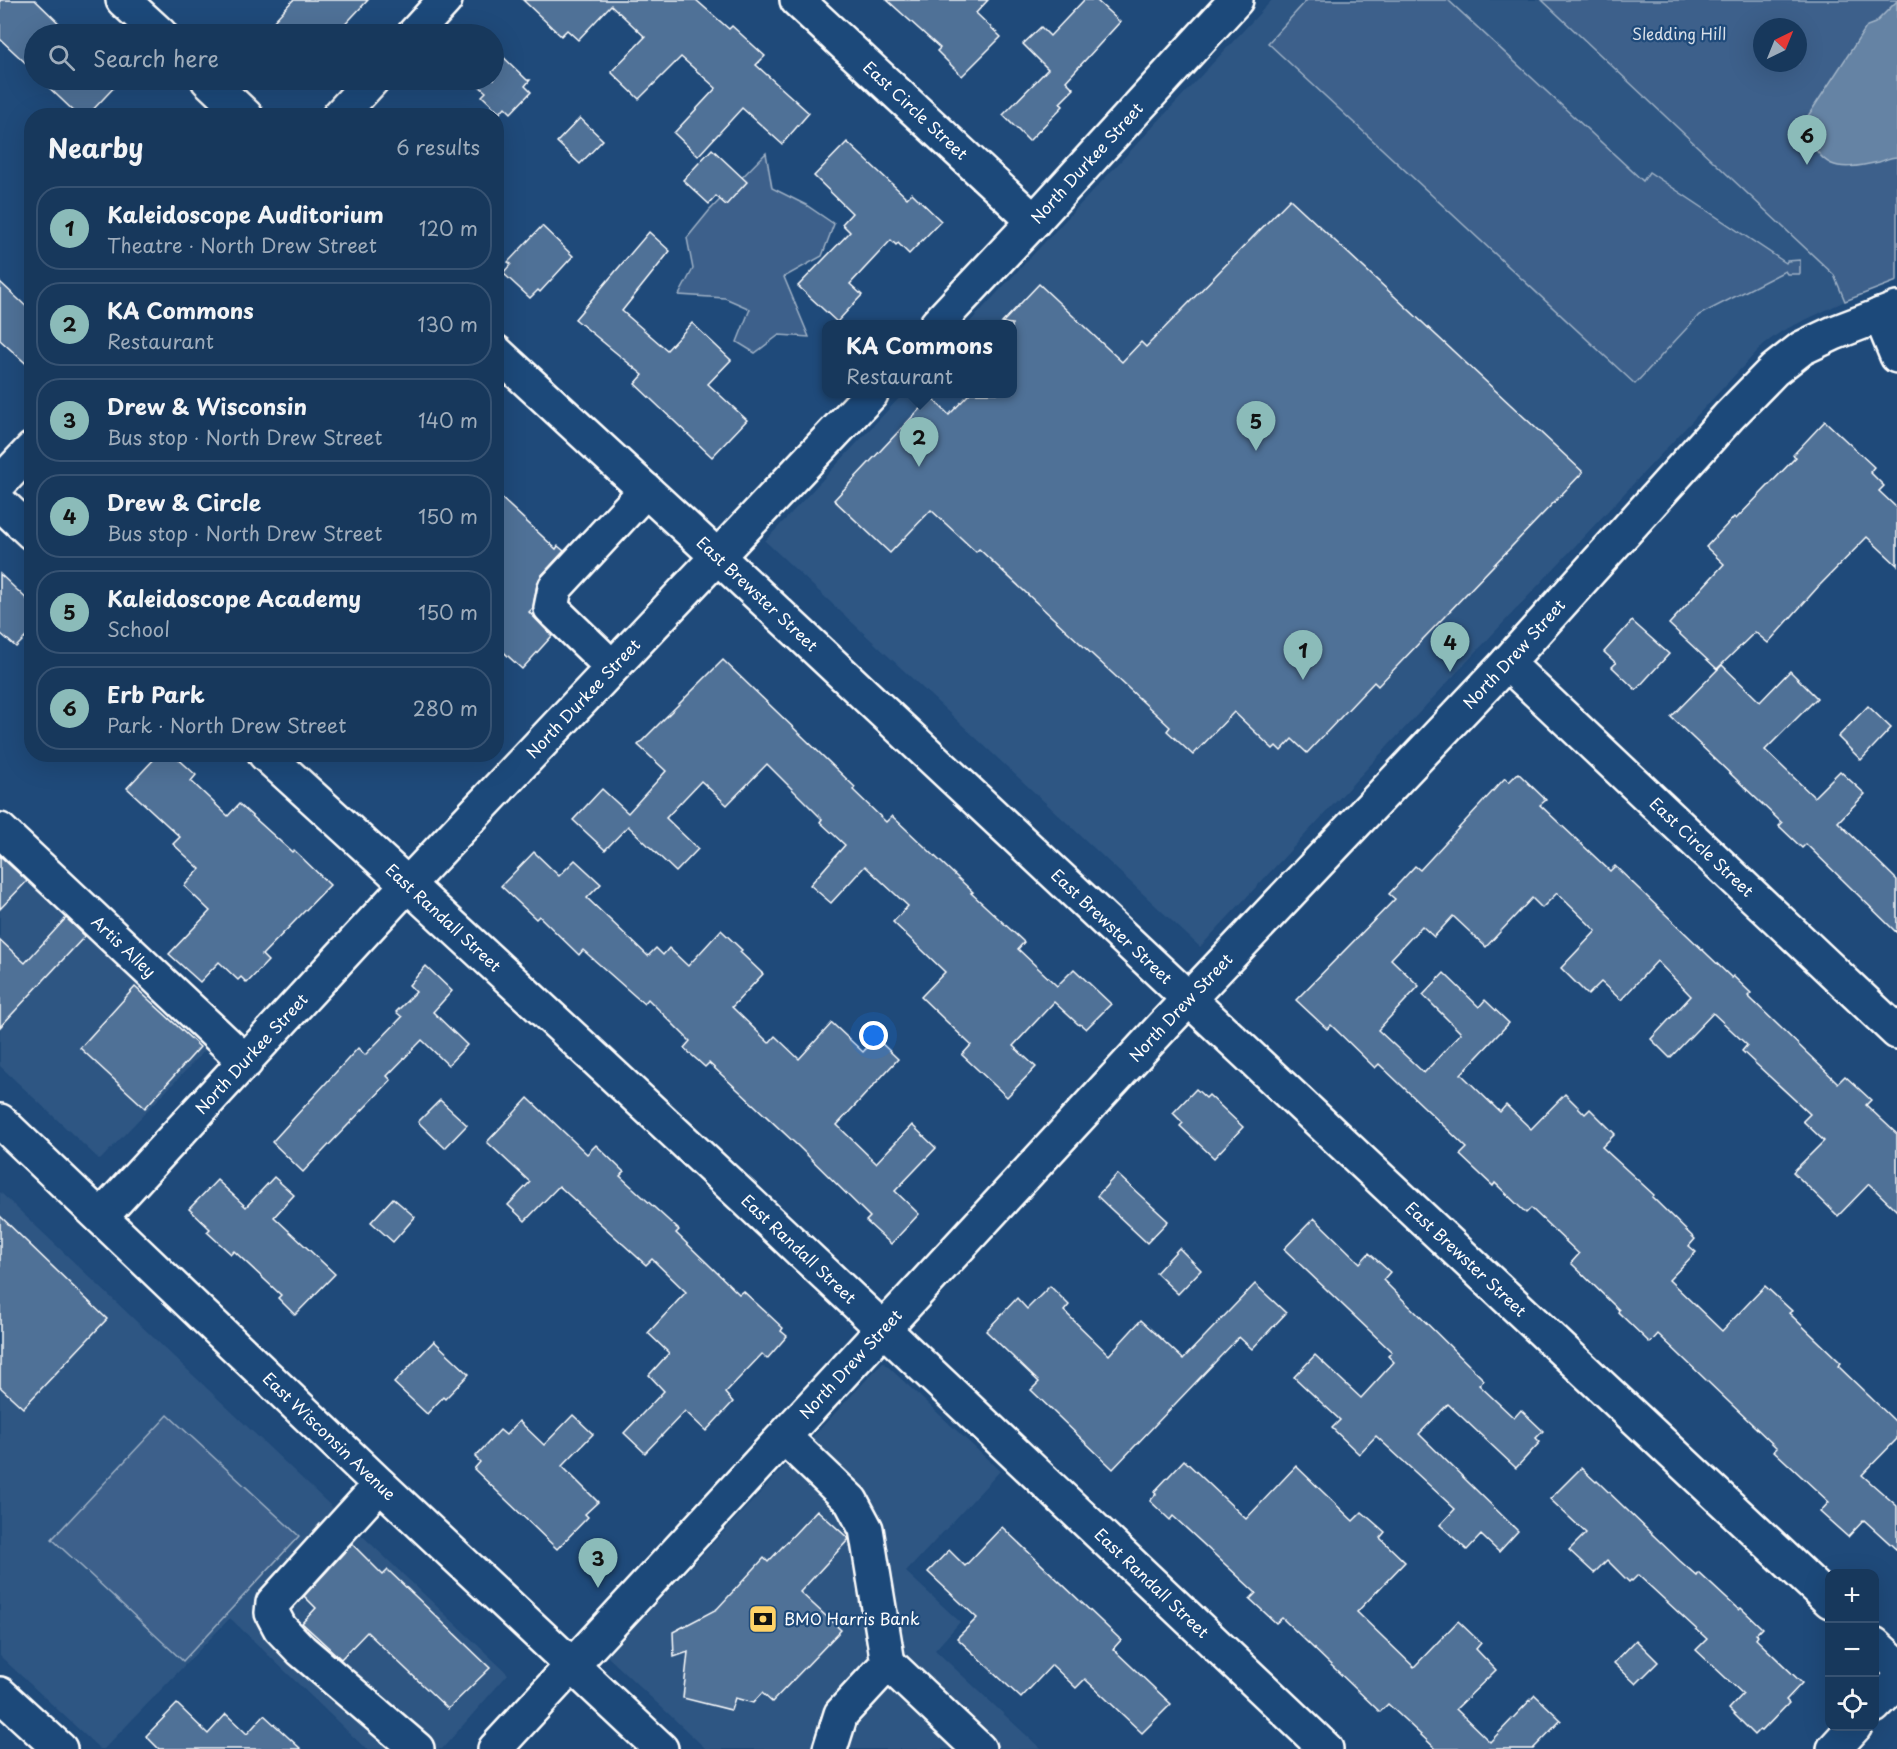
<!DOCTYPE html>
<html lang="en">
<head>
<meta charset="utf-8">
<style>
  :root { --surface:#17385c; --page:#244365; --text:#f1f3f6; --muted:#9eacbb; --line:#365272; --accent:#8bbbb9 }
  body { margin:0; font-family:"Playpen Sans",sans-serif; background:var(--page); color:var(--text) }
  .controls { position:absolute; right:18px; bottom:18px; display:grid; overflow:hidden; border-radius:12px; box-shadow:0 6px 24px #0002 }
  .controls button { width:54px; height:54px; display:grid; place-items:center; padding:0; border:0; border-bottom:2px solid var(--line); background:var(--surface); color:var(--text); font:30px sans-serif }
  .compass { position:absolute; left:1753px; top:18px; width:54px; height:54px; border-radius:50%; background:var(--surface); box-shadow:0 6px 24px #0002; rotate:43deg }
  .you { position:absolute; left:874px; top:1036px; width:21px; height:21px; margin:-15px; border:4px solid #fff; border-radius:50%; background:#1a73e8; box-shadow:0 0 0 9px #1a73e833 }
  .badge { display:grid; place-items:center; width:39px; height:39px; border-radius:50%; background:var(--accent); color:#111; font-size:20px; font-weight:700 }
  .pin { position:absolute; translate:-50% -50px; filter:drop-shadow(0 2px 3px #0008) }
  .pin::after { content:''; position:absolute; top:32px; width:21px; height:18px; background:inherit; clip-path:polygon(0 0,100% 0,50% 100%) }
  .popup { position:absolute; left:822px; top:320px; width:195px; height:78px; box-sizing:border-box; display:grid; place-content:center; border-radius:12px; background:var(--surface); filter:drop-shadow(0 2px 4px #0005); font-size:20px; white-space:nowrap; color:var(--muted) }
  .popup b { font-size:22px; color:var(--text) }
  .popup::after { content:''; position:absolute; left:50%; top:100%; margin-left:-12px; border:12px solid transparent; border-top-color:var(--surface) }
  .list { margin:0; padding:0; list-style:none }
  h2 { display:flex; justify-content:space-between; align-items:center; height:78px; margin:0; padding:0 24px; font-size:26px }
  h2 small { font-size:20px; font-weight:400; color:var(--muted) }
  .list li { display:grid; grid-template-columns:39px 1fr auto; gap:18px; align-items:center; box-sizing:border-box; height:84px; margin:0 12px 12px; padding:0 12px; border:2px solid var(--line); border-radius:24px }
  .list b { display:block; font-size:22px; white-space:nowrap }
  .list p { margin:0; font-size:20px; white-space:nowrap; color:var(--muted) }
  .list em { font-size:20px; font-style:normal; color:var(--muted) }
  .icon { flex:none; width:33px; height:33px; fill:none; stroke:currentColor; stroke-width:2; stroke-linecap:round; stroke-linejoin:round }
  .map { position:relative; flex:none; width:1897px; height:1749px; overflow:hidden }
  .search { position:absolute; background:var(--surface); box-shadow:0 6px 24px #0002; left:24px; top:24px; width:480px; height:66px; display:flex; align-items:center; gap:15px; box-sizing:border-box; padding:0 21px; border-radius:33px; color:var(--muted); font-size:22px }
  .panel { position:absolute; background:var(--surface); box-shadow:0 6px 24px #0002; left:24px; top:108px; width:480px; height:654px; border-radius:24px }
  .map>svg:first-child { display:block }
  .built { fill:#2e5683 }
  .green { fill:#3c618b; stroke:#9eb0c5; stroke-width:1.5; fill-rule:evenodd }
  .water { fill:#6583a4; stroke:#a3b5c8; stroke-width:1.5 }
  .building { fill:#507197; stroke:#fff; stroke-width:1.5 }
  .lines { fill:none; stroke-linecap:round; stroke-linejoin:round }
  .minor-casing { stroke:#fff; stroke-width:38 }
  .major-casing { stroke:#fff; stroke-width:38 }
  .minor { stroke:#1f4a7a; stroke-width:33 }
  .major { stroke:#1f4a7a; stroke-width:33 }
  .labels { text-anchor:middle; stroke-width:4.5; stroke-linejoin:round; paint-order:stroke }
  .park-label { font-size:16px; fill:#d8dfe8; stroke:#1f4a7a }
  .street-label { font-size:16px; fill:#fff; stroke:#1f4a7a }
  .poi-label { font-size:16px; fill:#fff; stroke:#1f4a7a; text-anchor:start }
</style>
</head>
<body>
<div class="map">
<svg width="1897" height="1749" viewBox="0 0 1897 1749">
  <rect width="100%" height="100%" fill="#1f4a7a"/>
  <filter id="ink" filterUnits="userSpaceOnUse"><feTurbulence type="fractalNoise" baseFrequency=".0167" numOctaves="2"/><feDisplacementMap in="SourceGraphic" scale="12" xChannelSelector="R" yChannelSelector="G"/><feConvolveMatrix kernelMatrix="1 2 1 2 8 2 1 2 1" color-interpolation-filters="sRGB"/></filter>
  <g filter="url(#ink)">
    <!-- built -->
    <g class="built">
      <path d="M1272 0H1542L1834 275 1845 301 1782 331 1764 344 1200 947 765 541 903 394H1012V324H968Z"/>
      <path d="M0 844 211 1044 100 1160 0 1066Z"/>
      <path d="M0 1192 508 1674 442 1749H366L230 1618 104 1749H100L0 1656Z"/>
      <path d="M883 1362 1000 1471 906 1572 960 1622 935 1650 1041 1749H706L607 1656Z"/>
    </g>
    <!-- green -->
    <g class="green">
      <path d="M1307 0H1448L1643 181 1649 172 1786 263 1787 261 1800 260V274H1787L1785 271 1699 315 1635 384 1268 43Z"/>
      <path d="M1542 0H1897V281L1845 301 1834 275ZM1762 27H1798V63H1762Z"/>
      <path d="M766 153 772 188 806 205 834 224 822 256 784 277 809 337 779 335 755 353 737 342 750 309 725 298 679 295 693 269 687 238 709 211Z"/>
      <path d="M168 1415 299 1536 183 1661 52 1539Z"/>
    </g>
    <!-- water -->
    <path class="water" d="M1897 1V157C1891 157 1885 160 1879 162 1833 172 1823 169 1802 125L1867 26 1875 23Z"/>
    <!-- building -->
    <g class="building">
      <path d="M0 0H35L67 31 63 34H34V65L31 68 0 39Z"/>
      <path d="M293 0H368L336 34H262Z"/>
      <path d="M523 0H696L729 29 732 26 765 56 756 65 809 113 782 144 742 108 698 156 674 133 716 88 681 57 639 99 611 72 645 37 611 5 578 40 567 30 561 36Z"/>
      <path d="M887 0H988L976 13 1001 37 962 76 937 51 940 48Z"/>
      <path d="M1084 0H1096L1120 22 1066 81 1074 89 1060 103 1063 106 1029 141 1003 115 1048 69 1023 44 1041 27 1050 36Z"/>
      <path d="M494 48 527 80H530L525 86 531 92 511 113 505 107 500 113 482 96 486 92 472 80H494Z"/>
      <path d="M41 80H121L87 116H79Z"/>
      <path d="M580 118 603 140 580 164 557 142Z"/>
      <path d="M847 142 907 198 912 193 941 221 909 254 898 243 896 245 891 240 850 284 862 295 837 322 798 286 850 232 842 224 852 213 814 176Z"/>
      <path d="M712 149 747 182 726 205 716 196 709 204 683 180Z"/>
      <path d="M1290 199 1583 472 1378 686 1374 682 1307 753 1292 739 1281 751 1276 746 1273 749 1234 712 1193 755 1167 731 1170 727 979 549 976 552 931 510 890 553 834 500 931 397 949 415 970 393H1012V324L1002 323 1039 284 1122 362 1141 342 1146 347Z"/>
      <path d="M542 226 573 256 540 292 538 290 530 298 503 273 511 264 508 262Z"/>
      <path d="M649 232 670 251 622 311 667 350 692 323 731 360 708 384 747 420 712 457 635 384 643 375 575 319Z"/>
      <path d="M0 282 32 312V369L0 340Z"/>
      <path d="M1825 421 1874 467 1870 472 1884 486 1879 491 1897 508V565L1867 537 1818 587 1768 643 1755 632 1717 669 1669 624 1724 564 1706 547 1734 517 1736 519 1796 457 1793 455Z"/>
      <path d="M496 493 556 549 558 546 564 551 541 576 537 584 533 608 529 612 552 636 522 669 496 645Z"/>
      <path d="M0 574 32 604V631L16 647 0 633Z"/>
      <path d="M1632 621 1669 654 1636 690 1612 667 1616 663 1604 652Z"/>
      <path d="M723 660 855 787 853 790 886 822 892 816 973 892 971 893 1024 942 1018 949 1057 986 1074 969 1111 1004 1086 1029 1080 1024 1079 1025 1054 1002 1013 1046 1036 1067 1007 1097 962 1055 971 1045 921 997 945 972 893 922 908 906 865 866 831 903 810 885 845 845 820 822 822 819 767 764 727 805 701 781 666 818 698 849 676 872 628 826 605 850 573 820 602 789 628 813 666 771 638 745Z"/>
      <path d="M1722 665 1760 702 1790 671 1817 698 1765 750 1814 797 1840 771 1865 794 1838 822 1897 880V933L1806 844 1802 848 1779 826 1782 823 1671 717Z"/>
      <path d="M1868 706 1891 728 1861 760 1838 737Z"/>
      <path d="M158 755H174L196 775 191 781 228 816 239 804 292 852 294 850 330 885 262 955 268 961 247 983 241 977 238 980 219 962 200 982 169 954 210 911 184 886 200 869 173 844 180 837 127 788Z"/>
      <path d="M1518 773 1546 800 1540 805 1610 871 1615 866 1732 978 1733 976 1751 993 1748 996 1838 1083 1845 1076 1871 1100 1866 1105 1897 1134V1211L1869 1184 1838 1216 1793 1172 1824 1141 1803 1121 1810 1114 1742 1051 1747 1045 1713 1013 1670 1058 1651 1039 1691 996 1657 961 1621 1000 1601 982 1588 995 1561 968 1596 931 1557 893 1542 908 1532 898 1486 947 1453 916 1434 937 1422 926 1391 959 1419 986 1378 1030 1424 1073 1461 1033 1423 995 1444 973 1479 1007 1485 1000 1509 1023 1461 1074 1500 1112 1506 1105 1531 1129 1565 1094 1585 1114 1590 1109 1615 1134 1602 1147 1654 1195 1652 1197 1695 1239 1689 1246 1696 1252 1669 1280 1722 1331 1765 1286 1792 1311 1789 1313 1841 1363 1838 1366 1897 1423V1439L1862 1475 1897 1506V1550L1864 1520 1848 1537 1820 1512 1829 1502 1774 1451 1777 1448 1658 1334 1650 1343 1618 1312 1619 1310 1571 1263 1579 1254 1531 1208 1526 1213 1495 1183 1493 1186 1460 1155 1467 1148 1379 1064 1375 1068 1331 1025 1327 1029 1296 1000 1395 899 1389 894 1415 866 1420 870 1505 778 1509 782Z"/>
      <path d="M534 852 559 876 575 860 601 884 587 898 648 956 656 948 663 955 669 948 688 966 721 930 742 950 740 952 763 974 732 1007 769 1043 775 1036 799 1059 832 1023 863 1052 876 1038 898 1059 837 1125 876 1163 912 1125 936 1148 895 1191 919 1214 891 1244 866 1221 870 1217 797 1145 709 1063 705 1067 684 1048 690 1041 648 999 644 1004 583 950 579 955 539 916 536 919 501 886Z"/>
      <path d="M0 856 27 881 0 909Z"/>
      <path d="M66 918 85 936 0 1027V940L25 963Z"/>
      <path d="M426 966 452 991 433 1012 467 1045 448 1065 422 1040 387 1076 391 1080 303 1172 272 1142 358 1048 365 1055 402 1017 396 1012 416 992 409 985Z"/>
      <path d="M135 987 200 1047 145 1108 80 1048Z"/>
      <path d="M1196 1089 1206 1098 1209 1095 1243 1127 1214 1158 1180 1126 1183 1123 1173 1113Z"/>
      <path d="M528 1098 587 1154 596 1145 624 1172 620 1176 679 1230 676 1233 739 1294 743 1291 783 1328 781 1331 787 1336 767 1359 762 1354 725 1393 733 1402 706 1431 685 1411 645 1453 624 1433 664 1391 649 1375 669 1353 648 1333 686 1292 652 1259 646 1265 559 1186 525 1221 508 1205 530 1182 487 1142Z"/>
      <path d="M440 1100 467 1125 445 1148 418 1122Z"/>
      <path d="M1117 1174 1168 1221 1147 1243 1097 1196Z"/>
      <path d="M274 1177 294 1195 274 1217 335 1274 295 1315 278 1298 281 1295 234 1251 231 1254 207 1232 210 1229 189 1209 217 1180 246 1207Z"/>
      <path d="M393 1198 415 1217 393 1242 371 1222Z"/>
      <path d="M0 1216 107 1319 23 1408 0 1387Z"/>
      <path d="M1314 1218 1360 1263 1369 1253 1390 1272 1383 1280 1484 1380 1479 1385 1514 1418 1521 1410 1543 1431 1536 1438 1540 1442 1516 1468 1448 1404 1419 1434 1518 1531 1499 1552 1481 1535 1467 1550 1440 1525 1455 1509 1376 1436 1359 1454 1332 1428 1340 1420 1294 1377 1315 1355 1361 1398 1394 1362 1388 1356 1392 1352 1284 1249Z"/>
      <path d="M1179 1248 1201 1270 1178 1294 1156 1273Z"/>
      <path d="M1255 1284 1286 1313 1252 1349 1239 1337 1113 1469 1031 1390 1039 1382 986 1331 1017 1298 1027 1309 1050 1286 1069 1305 1064 1311 1109 1355 1141 1320 1183 1359Z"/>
      <path d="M434 1341 469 1374 445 1399 443 1397 427 1414 394 1383Z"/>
      <path d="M573 1415 593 1434 562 1466 598 1502 585 1514 588 1517 557 1549 474 1469 480 1462 475 1457 500 1430 506 1435 519 1421 544 1445Z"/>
      <path d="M1184 1460 1246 1519 1296 1466 1353 1521 1362 1512 1385 1532 1380 1538 1405 1562 1357 1612 1414 1667 1458 1621 1481 1643 1476 1649 1496 1670 1456 1709 1490 1742 1535 1695 1561 1720 1533 1749H1436L1388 1704 1380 1712 1282 1618 1276 1623 1250 1599 1256 1593 1173 1516 1170 1520 1150 1501 1156 1494 1154 1492Z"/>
      <path d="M1581 1468 1596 1482 1597 1481 1680 1561 1697 1576 1699 1573 1739 1610 1741 1608 1762 1628 1756 1634 1758 1636 1756 1639 1802 1683 1786 1700 1789 1703 1762 1731 1760 1730 1755 1735 1729 1709 1743 1694 1696 1650 1707 1639 1638 1575 1632 1581 1631 1580 1629 1582 1607 1560 1594 1573 1569 1550 1586 1533 1550 1499Z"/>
      <path d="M817 1510 849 1539 800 1592 841 1630 772 1702 762 1693 753 1703 735 1698 731 1710 683 1698 688 1652 674 1657 673 1632 717 1609 764 1558 768 1562Z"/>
      <path d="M1002 1527 1121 1640 1113 1649 1171 1704 1142 1733 1085 1679 1076 1688 1052 1665 1021 1698 957 1638 977 1618 928 1572 949 1550 965 1566Z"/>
      <path d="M352 1544 383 1575 388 1570 490 1668 448 1709 367 1632 341 1659 302 1623 316 1608 304 1596Z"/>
      <path d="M1636 1640 1658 1662 1636 1684 1614 1663Z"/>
      <path d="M177 1704 208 1734 226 1714 247 1734 264 1715 301 1749H159L146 1736Z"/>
    </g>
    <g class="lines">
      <!-- minor casing -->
      <g class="minor-casing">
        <g id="minor">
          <path d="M123 0 160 34"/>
          <path id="s1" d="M797 0 1034 221"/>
          <path d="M414 34 445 0"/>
          <path d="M208 80 246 116"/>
          <path d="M339 116 372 80"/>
          <path d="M1880 315 1897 356"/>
          <path id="s2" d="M937 324 1034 221 1236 0"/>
          <path id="s3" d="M496 352 717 556 1830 1601"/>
          <path d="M0 483 32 449"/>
          <path d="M0 503 32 533"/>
          <path id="s4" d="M1507 663 1897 1032"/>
          <path d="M612 667 551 608 555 588 646 490"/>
          <path id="s5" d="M265 754C624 1081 975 1415 1326 1749"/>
          <path id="s6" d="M0 830 246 1062"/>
          <path id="s7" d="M101 1217 408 884 871 394"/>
          <path d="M784 1437 851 1501 866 1529 888 1663 841 1714 830 1749"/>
          <path d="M380 1485 273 1603 272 1613 280 1628 301 1650 417 1749"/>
          <path d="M1874 1644 1897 1665"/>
          <path d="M888 1663 979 1749"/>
          <path d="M0 1694 60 1749"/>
          <path d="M1874 1706 1897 1683"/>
          <path id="s8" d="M495 1749 1165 1024 1507 663 1729 416 1774 370 1802 348 1834 333 1897 309"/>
          <path d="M1834 1749 1855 1726"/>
        </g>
      </g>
      <!-- major casing -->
      <g class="major-casing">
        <g id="major">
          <path id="s9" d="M0 1121 380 1485 661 1749"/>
        </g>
      </g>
      <!-- minor -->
      <use href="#minor" class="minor"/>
      <!-- major -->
      <use href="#major" class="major"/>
    </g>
  </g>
  <!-- icons -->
  <defs>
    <g id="bank-square" transform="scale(1.5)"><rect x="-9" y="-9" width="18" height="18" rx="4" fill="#ffd166" stroke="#1f4a7a"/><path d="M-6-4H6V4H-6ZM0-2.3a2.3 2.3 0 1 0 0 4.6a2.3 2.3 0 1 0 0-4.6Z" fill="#111"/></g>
  </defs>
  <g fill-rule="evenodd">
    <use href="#bank-square" x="763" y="1619"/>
  </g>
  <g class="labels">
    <!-- park labels -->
    <g class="park-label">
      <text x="1679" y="40">Sledding Hill</text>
    </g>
    <!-- street labels -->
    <g class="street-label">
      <text dy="6" stroke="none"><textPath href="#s1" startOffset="162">East Circle Street</textPath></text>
      <text dy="6" stroke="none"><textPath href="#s2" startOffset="220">North Durkee Street</textPath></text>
      <text dy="6" stroke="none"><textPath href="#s3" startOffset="356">East Brewster Street</textPath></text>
      <text dy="6" stroke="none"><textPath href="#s8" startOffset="1496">North Drew Street</textPath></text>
      <text dy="6" stroke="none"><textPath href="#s7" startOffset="708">North Durkee Street</textPath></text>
      <text dy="6" stroke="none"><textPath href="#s4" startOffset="268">East Circle Street</textPath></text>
      <text dy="6" stroke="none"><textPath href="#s5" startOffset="242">East Randall Street</textPath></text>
      <text dy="6" stroke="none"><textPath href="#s3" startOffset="842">East Brewster Street</textPath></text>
      <text dy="6" stroke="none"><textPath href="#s6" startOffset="170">Artis Alley</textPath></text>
      <text dy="6" stroke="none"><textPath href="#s8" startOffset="1010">North Drew Street</textPath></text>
      <text dy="6" stroke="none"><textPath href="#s7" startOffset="222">North Durkee Street</textPath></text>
      <text dy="6" stroke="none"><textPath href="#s5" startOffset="728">East Randall Street</textPath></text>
      <text dy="6" stroke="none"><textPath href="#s3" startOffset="1328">East Brewster Street</textPath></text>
      <text dy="6" stroke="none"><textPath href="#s8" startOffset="524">North Drew Street</textPath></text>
      <text dy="6" stroke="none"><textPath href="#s9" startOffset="456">East Wisconsin Avenue</textPath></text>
      <text dy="6" stroke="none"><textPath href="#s5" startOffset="1214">East Randall Street</textPath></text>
    </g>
    <!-- poi labels -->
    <g class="poi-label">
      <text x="784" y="1625">BMO Harris Bank</text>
    </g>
  </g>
</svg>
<div class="controls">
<button>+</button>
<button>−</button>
<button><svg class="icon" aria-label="locate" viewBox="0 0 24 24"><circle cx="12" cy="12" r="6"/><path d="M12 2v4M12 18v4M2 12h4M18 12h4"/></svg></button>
</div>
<svg class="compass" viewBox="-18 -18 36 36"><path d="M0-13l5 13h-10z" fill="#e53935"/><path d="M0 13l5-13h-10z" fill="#9eacbb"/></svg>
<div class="you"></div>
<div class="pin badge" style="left:1303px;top:680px">1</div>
<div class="pin badge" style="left:919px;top:467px">2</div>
<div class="popup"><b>KA Commons</b>Restaurant</div>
<div class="pin badge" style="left:598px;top:1588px">3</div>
<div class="pin badge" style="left:1450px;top:672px">4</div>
<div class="pin badge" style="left:1256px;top:451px">5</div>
<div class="pin badge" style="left:1807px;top:165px">6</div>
<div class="search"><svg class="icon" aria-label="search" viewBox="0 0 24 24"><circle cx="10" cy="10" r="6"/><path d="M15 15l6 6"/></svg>Search here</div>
<section class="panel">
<h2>Nearby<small>6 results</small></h2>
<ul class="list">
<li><span class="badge">1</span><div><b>Kaleidoscope Auditorium</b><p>Theatre · North Drew Street</p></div><em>120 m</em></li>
<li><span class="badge">2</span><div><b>KA Commons</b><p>Restaurant</p></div><em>130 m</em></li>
<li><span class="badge">3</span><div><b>Drew &amp; Wisconsin</b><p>Bus stop · North Drew Street</p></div><em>140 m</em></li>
<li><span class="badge">4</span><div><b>Drew &amp; Circle</b><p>Bus stop · North Drew Street</p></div><em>150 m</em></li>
<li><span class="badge">5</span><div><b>Kaleidoscope Academy</b><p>School</p></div><em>150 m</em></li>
<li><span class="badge">6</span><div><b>Erb Park</b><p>Park · North Drew Street</p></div><em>280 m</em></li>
</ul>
</section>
</div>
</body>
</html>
